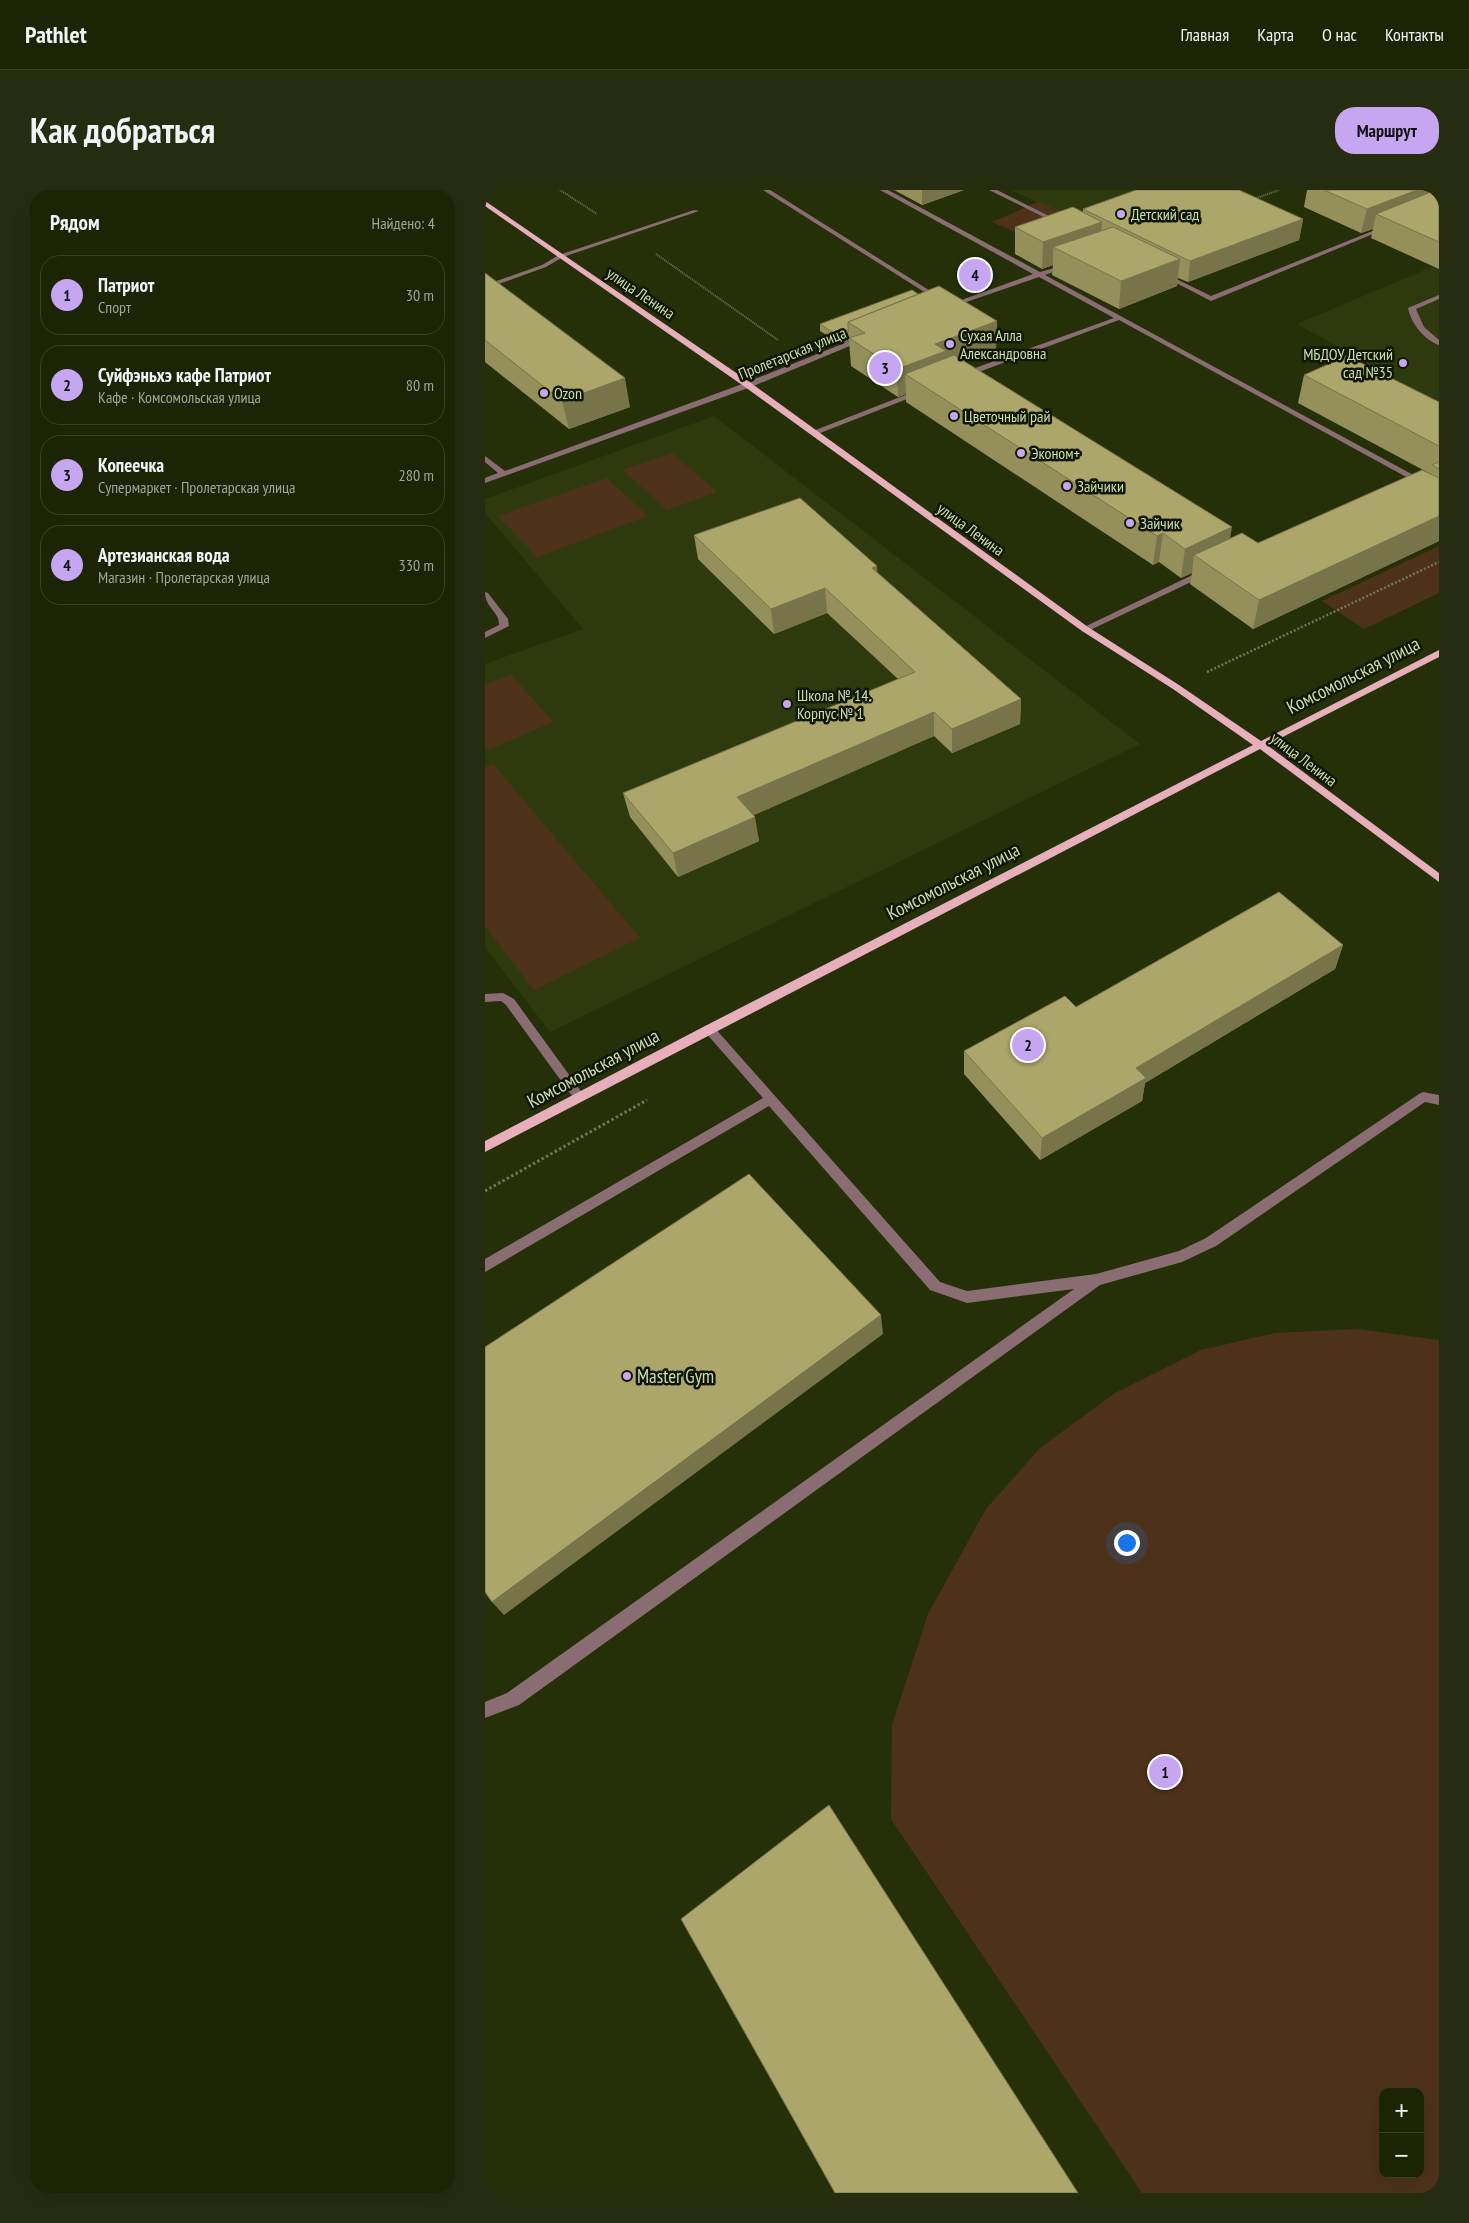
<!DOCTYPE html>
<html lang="ru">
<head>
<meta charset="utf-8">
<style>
  :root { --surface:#1c2406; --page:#252c10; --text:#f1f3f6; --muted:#a0a49b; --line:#3a4128; --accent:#c6a6f0 }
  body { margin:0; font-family:"PT Sans Narrow",sans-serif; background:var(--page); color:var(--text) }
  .controls { position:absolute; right:15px; bottom:15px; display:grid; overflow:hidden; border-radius:10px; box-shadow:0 5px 20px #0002 }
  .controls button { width:45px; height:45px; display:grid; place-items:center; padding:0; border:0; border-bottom:1px solid var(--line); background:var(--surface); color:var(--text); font:25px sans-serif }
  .you { position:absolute; left:641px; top:1352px; width:18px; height:18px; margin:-12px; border:4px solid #fff; border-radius:50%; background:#1a73e8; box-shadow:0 0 0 8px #1a73e833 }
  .badge { display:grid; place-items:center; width:32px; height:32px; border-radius:50%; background:var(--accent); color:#111; font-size:16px; font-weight:700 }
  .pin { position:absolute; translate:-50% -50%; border:2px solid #fff; box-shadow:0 1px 5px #0006 }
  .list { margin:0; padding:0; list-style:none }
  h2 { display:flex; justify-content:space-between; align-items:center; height:65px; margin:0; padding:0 20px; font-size:21px }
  h2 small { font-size:16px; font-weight:400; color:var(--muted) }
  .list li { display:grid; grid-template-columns:32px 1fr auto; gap:15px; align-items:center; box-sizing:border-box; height:80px; margin:0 10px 10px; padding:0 10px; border:1px solid var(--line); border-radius:20px }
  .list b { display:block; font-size:19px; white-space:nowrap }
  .list p { margin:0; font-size:16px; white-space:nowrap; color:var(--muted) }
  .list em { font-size:16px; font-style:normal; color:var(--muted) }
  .map { position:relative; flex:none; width:954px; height:2003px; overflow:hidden; border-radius:20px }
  header { display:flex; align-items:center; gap:30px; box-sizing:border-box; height:70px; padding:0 25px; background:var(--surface); border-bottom:1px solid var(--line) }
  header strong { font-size:24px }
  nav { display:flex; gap:28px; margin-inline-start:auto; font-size:18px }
  .intro { display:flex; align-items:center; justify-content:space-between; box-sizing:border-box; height:120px; padding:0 30px }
  h1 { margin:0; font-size:35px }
  .button { padding:12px 22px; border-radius:20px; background:var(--accent); color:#111; font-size:18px; font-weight:700 }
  main { display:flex; gap:30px; padding:0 30px }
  aside { flex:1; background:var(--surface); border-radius:20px; box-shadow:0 5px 20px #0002 }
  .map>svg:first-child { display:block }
  .built { fill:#2e3a0d }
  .green { fill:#4d3219; fill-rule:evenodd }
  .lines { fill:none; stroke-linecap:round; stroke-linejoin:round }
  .path-far2 { stroke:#6d7852; stroke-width:2; stroke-dasharray:1 1; stroke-linecap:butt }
  .path-far1 { stroke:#6d7852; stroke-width:2.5; stroke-dasharray:2 2; stroke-linecap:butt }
  .path { stroke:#6d7852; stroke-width:3; stroke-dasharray:2.5 2.5; stroke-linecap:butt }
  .minor { fill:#896d73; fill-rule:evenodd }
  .major { fill:#e7aebb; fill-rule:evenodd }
  .wall { fill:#948f5b }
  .shaded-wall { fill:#78744a }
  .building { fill:#aca66a; stroke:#78744a }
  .poi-dot { fill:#c6a6f0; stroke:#0f1700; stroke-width:2 }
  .labels { text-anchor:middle; stroke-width:5; stroke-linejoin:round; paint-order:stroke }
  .far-poi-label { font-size:16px; fill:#cedbb6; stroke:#0f1700; text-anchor:start }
  .far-street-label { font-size:16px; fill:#cedbb6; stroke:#0f1700 }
  .street-label { font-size:19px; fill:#cedbb6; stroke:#0f1700 }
  .poi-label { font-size:19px; fill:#cedbb6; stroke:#0f1700; text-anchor:start }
</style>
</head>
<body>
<header>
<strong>Pathlet</strong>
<nav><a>Главная</a><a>Карта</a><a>О нас</a><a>Контакты</a></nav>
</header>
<div class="intro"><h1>Как добраться</h1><a class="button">Маршрут</a></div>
<main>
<aside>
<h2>Рядом<small>Найдено: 4</small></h2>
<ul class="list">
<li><span class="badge">1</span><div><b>Патриот</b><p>Спорт</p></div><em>30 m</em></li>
<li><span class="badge">2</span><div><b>Суйфэньхэ кафе Патриот</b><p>Кафе · Комсомольская улица</p></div><em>80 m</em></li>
<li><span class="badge">3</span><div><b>Копеечка</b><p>Супермаркет · Пролетарская улица</p></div><em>280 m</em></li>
<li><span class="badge">4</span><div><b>Артезианская вода</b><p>Магазин · Пролетарская улица</p></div><em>330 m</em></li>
</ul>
</aside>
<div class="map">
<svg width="954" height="2003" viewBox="0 0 954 2003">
  <rect width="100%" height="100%" fill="#253008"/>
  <!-- built -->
  <g class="built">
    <path d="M526 0H758L630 49Z"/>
    <path d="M954 74V213L812 134Z"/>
    <path d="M229 226 655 554 65 842 0 757V474L98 439 0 323V309Z"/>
  </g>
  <!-- green -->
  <g class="green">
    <path d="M553 12 593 28 546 49 507 32Z"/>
    <path d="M187 263 232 302 182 320 138 280Z"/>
    <path d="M122 288 163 326 52 367 13 326Z"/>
    <path d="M954 356V403L879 439 837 411Z"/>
    <path d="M26 485 69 532 0 561V495Z"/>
    <path d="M8 574 155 748 49 800 0 736V577Z"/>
    <path d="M872 1139 954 1150V2003H657L406 1629 407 1535 443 1424 501 1319 555 1258 630 1203 716 1160 790 1143ZM898 1902H935V1984H898Z"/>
  </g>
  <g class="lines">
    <!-- path-far2 -->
    <g class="path-far2">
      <path d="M75 0 112 24"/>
      <path d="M769 9 794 0"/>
      <path d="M171 64 293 150"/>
    </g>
    <!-- path-far1 -->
    <path class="path-far1" d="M722 482 954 372"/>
    <!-- path -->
    <path class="path" d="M0 1001 162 910"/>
    <!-- minor -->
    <g class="minor">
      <path d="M278 0H285L458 109 452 110Z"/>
      <path d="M395 0H403L555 82 584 74V76L560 85 932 287 925 289 634 130 491 183 495 187 488 189 482 185V181L629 128 554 87 464 118H460V116L548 84Z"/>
      <path d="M504 0H512L580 34 575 35Z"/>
      <path d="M209 20 214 21 78 67 61 77 0 99V95L57 75 74 65Z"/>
      <path d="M900 36 905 37 726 111 674 84 679 83 726 106Z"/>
      <path d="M954 105V109L931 119 939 137 954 150V155C939 150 926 133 923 118Z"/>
      <path d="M377 146 384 148 266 197 0 293V288L13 283 0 272V266L20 281 260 193Z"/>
      <path d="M433 200 440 202 330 245 323 243Z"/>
      <path d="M720 379 724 382 723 384 603 441 595 439Z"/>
      <path d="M0 402 3 403 23 429 24 436 0 448V442L14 435C15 422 0 418 0 402Z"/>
      <path d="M18 803 29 809 98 904 100 907 98 910H90L21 815 16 811 0 812V804Z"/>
      <path d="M224 835 228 836 455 1092 482 1101 611 1084 694 1061 721 1048 934 904 938 902 954 905V915L940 912 731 1056 697 1072 615 1095 34 1515 0 1528V1512L22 1503 589 1099 482 1113 445 1100 284 916 0 1082V1069L278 908 220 842 218 839 220 836Z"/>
    </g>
    <!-- major -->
    <path class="major" d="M0 11 266 193 603 437 694 495 776 551 954 460V467L782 555 954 683V692L775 559 0 962V951L220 836 768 555 688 499 597 441 260 197 0 16Z"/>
  </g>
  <!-- wall -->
  <g class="wall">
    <path d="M409 0H479L437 15Z"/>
    <path d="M822 0H954V79L886 48 888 39 876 43 819 17Z"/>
    <path d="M598 19 818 29 814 50 703 92 693 88 692 96 634 119 567 85 568 75 557 79 530 64V37L598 22Z"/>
    <path d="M0 83 145 217 84 239 0 172Z"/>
    <path d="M433 104 512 131 511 159 479 172 745 348 773 353 940 281 813 213 819 185 954 212V351L768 439 705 394 707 383 696 388 674 372 668 375 421 212V204L413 207 366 176 364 151 356 154 335 141V134Z"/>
    <path d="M209 345 393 383 536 509 535 534 467 563 449 546 268 625 274 651 193 687 145 627 138 603 413 489 342 423 289 444 213 369Z"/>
    <path d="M858 755 850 779 660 893 657 911 555 970 479 884V861L591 817Z"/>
  </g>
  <!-- shaded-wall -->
  <g class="shaded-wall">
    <path d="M437 0H479L437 15Z"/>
    <path d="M932 0H954L891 24 888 39 876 43 882 19Z"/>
    <path d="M818 29 814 50 703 92 705 71Z"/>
    <path d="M617 32 615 59 568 57V75L557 79 558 52Z"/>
    <path d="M695 69 692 96 634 119 636 91Z"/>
    <path d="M512 131 511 159 462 178 420 184 421 204 413 207 412 179 450 154Z"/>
    <path d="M363 143 364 151 356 154 355 147Z"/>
    <path d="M140 188 145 217 84 239 77 211Z"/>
    <path d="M954 326V351L768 439 774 410Z"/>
    <path d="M747 337 742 366 709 365 707 383 696 388 700 359Z"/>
    <path d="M678 343 674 372 668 375 672 346Z"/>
    <path d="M392 376 394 400 387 378Z"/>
    <path d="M340 398 342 423 289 444 286 419Z"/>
    <path d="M536 509 535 534 467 563V539Z"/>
    <path d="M449 522V546L256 631 252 607Z"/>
    <path d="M270 627 274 651 193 687 188 663Z"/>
    <path d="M858 755 850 779 660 893 657 911 555 970 557 948 651 878Z"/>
    <path d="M396 1125 398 1144 19 1425 7 1412Z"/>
  </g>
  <!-- building -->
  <g class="building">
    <path d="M651 0H754L818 29 705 71 598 19Z"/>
    <path d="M839 0H932L882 19Z"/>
    <path d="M951 0H954V52L891 24Z"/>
    <path d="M588 17 617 32 558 52 530 37Z"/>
    <path d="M628 37 695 69 636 91 568 57Z"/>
    <path d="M0 83 140 188 77 211 0 150Z"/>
    <path d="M454 96 512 131 450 154 461 161 412 179 364 148 380 143 363 132Z"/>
    <path d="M427 100 433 104 363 132V143L355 147 335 134Z"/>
    <path d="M469 165 747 337 700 359 678 343 672 346 420 184Z"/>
    <path d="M862 166 954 212V256L819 185Z"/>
    <path d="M954 272V279L947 275Z"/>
    <path d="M937 280 954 288V326L774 410 709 365 757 343 773 353Z"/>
    <path d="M315 308 392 376 387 378 536 509 467 539 449 522 252 607 270 627 188 663 138 603 430 482 340 398 286 419 209 345Z"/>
    <path d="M794 702 858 755 651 878 661 888 557 948 479 861 580 806 591 817Z"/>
    <path d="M264 984 396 1125 7 1412 0 1402V1157Z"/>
    <path d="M344 1615 593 2003H350L196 1729Z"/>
  </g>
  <!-- markers -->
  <g class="poi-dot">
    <circle cx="636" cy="24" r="5"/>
    <circle cx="465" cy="154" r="5"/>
    <circle cx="918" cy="173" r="5"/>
    <circle cx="59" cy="203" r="5"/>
    <circle cx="469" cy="226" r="5"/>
    <circle cx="536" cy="263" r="5"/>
    <circle cx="582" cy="296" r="5"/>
    <circle cx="645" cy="333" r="5"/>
    <circle cx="302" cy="514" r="5"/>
    <circle cx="142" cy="1186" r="5"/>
  </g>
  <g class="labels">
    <!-- far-poi labels -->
    <g class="far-poi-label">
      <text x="646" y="30">Детский сад</text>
      <text x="475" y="151">Сухая Алла<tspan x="475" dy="18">Александровна</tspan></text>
      <text x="908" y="170" text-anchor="end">МБДОУ Детский<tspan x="908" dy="18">сад №35</tspan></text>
      <text x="69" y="209">Ozon</text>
      <text x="479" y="232">Цветочный рай</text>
      <text x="546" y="269">Эконом+</text>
      <text x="592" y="302">Зайчики</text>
      <text x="655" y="339">Зайчик</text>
      <text x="312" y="511">Школа № 14.<tspan x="312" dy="18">Корпус № 1</tspan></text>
    </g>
    <!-- far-street labels -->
    <g class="far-street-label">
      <text transform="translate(156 103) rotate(34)" y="6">улица Ленина</text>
      <text transform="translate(307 163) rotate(-22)" y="6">Пролетарская улица</text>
      <text transform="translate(486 339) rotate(36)" y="6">улица Ленина</text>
      <text transform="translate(819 569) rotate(37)" y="6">улица Ленина</text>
    </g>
    <!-- street labels -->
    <g class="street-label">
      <text transform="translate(868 485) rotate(-27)" y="7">Комсомольская улица</text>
      <text transform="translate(468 691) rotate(-27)" y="7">Комсомольская улица</text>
      <text transform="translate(108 878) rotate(-28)" y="7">Комсомольская улица</text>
    </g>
    <!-- poi labels -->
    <g class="poi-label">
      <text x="152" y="1193">Master Gym</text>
    </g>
  </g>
</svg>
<div class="controls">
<button>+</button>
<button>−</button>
</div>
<div class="you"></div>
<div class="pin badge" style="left:680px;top:1582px">1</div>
<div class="pin badge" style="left:543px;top:855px">2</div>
<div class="pin badge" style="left:400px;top:178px">3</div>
<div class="pin badge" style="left:490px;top:85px">4</div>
</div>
</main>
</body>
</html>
